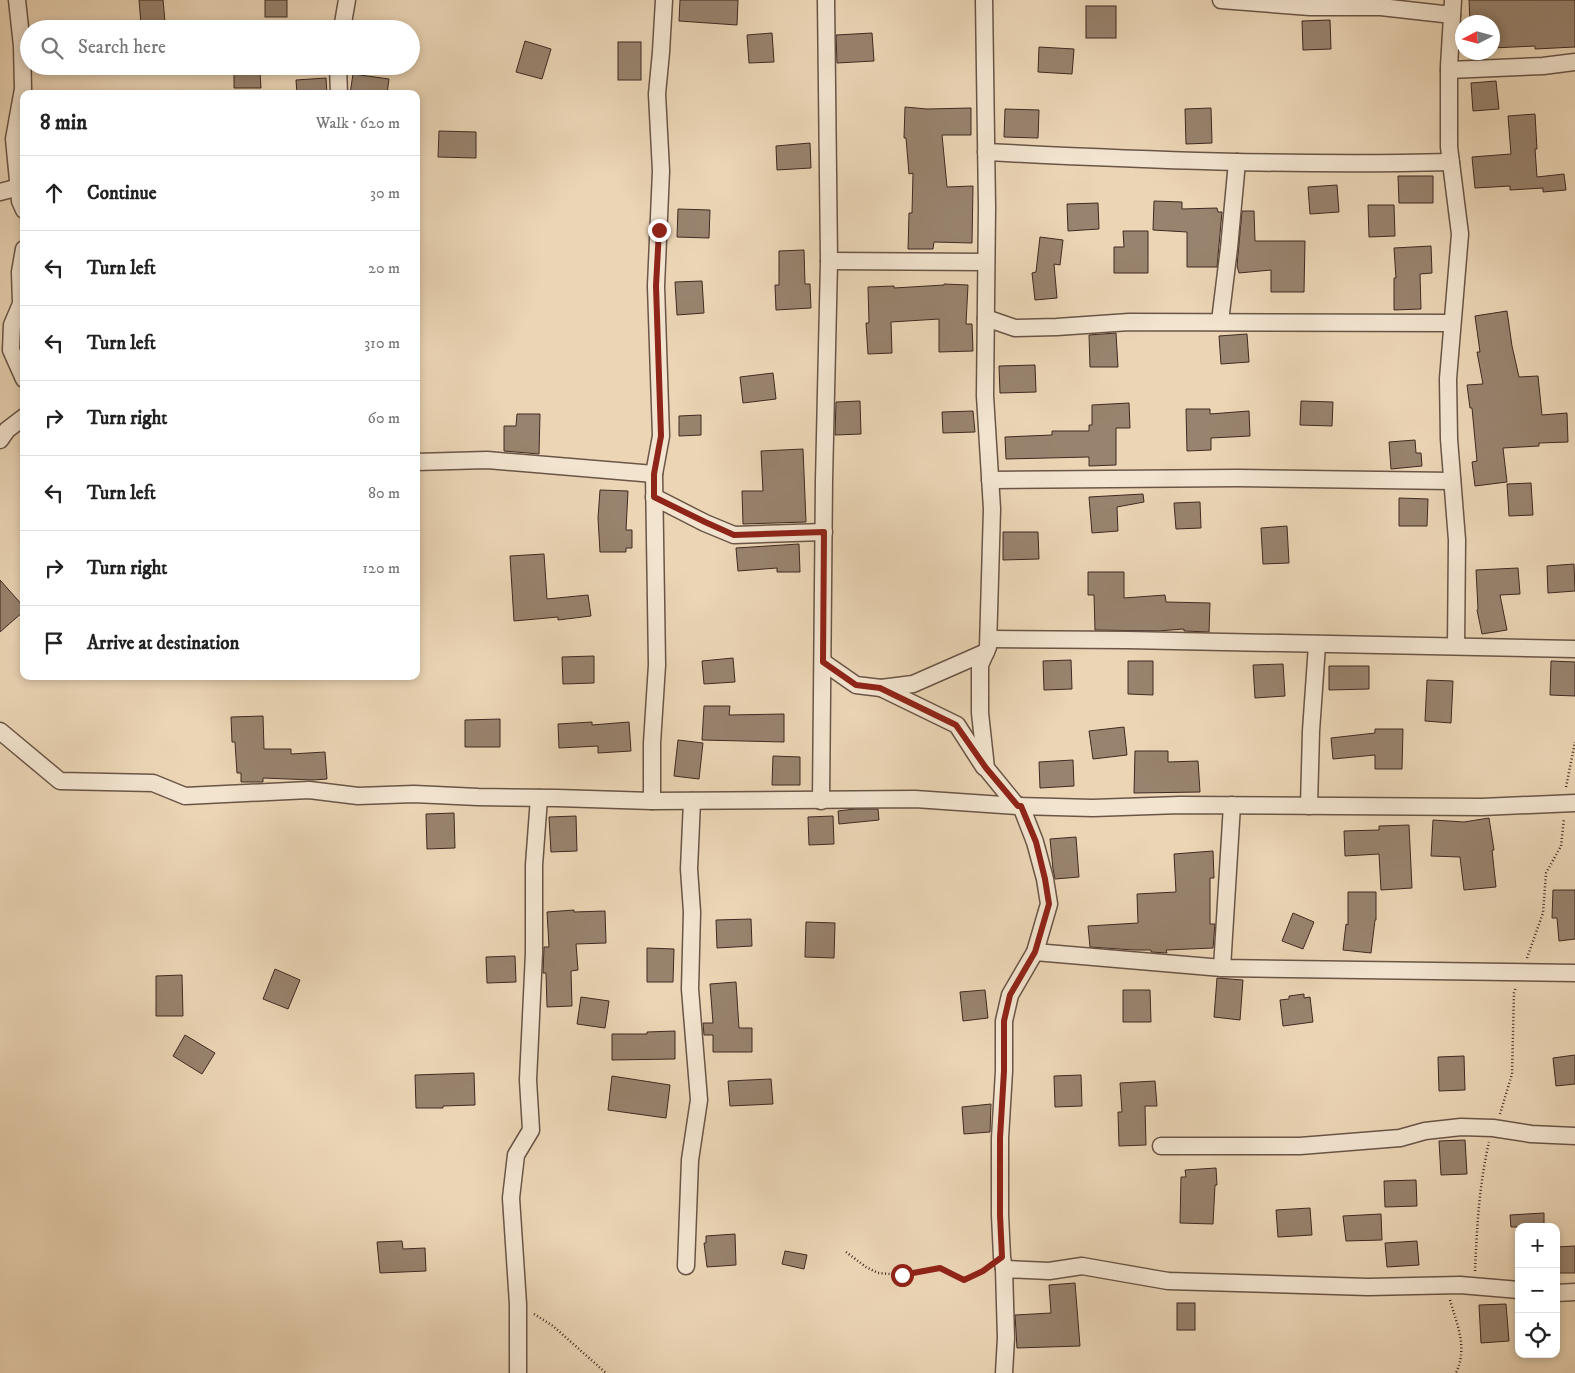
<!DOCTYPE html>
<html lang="en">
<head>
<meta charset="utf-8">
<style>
  :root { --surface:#fff; --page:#f2f2f2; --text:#222; --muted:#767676; --line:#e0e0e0 }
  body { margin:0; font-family:"IM FELL DW Pica",serif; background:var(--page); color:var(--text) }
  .controls { position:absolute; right:15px; bottom:15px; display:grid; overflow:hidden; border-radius:10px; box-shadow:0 2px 8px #0003 }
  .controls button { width:45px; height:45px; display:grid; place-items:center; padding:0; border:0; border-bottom:1px solid var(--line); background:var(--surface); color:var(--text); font:25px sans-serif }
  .compass { position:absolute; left:1455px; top:15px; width:45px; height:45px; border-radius:50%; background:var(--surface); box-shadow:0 2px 8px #0003; rotate:264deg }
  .stop { position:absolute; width:15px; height:15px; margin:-11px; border:4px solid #8f2418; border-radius:50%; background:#fff }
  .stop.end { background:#8f2418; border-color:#fff; box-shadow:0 1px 5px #0008 }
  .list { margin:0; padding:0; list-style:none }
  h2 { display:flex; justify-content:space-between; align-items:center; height:65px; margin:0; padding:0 20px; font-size:21px }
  h2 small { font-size:16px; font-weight:400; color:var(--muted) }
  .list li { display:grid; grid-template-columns:32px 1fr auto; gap:15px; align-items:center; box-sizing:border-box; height:75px; padding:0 20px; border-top:1px solid var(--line) }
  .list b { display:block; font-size:19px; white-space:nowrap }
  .list em { font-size:16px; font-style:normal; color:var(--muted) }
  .icon { flex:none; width:28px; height:28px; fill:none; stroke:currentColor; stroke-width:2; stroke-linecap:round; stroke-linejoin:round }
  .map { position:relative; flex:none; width:1575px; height:1373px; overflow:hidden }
  .search { position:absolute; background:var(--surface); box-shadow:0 2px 8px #0003; left:20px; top:20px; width:400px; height:55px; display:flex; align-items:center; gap:12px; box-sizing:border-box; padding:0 18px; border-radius:28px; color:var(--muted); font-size:19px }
  .panel { position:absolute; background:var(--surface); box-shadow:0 2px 8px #0003; left:20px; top:90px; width:400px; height:590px; border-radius:10px }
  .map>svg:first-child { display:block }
  .building { fill:#98836e; stroke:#3f2a22 }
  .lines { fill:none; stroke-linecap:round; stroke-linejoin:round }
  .minor-casing { stroke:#6a5547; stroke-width:19 }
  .path { stroke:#3f2a22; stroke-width:2.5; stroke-dasharray:1 2.5; stroke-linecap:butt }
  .minor { stroke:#f2e4cf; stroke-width:16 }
  .route { stroke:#8f2418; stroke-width:6 }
</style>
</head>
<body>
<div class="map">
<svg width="1575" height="1373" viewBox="0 0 1575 1373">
  <rect width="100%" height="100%" fill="#ebd5b5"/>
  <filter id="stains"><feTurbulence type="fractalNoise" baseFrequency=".004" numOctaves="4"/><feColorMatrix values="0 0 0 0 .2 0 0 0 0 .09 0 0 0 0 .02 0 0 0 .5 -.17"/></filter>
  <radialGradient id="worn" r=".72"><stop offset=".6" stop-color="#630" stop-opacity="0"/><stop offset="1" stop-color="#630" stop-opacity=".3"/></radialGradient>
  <!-- building -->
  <g class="building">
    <path d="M139 0H163L165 22 141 24Z"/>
    <rect x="265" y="0" width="22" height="17"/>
    <path d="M680 0H738L737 25 679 21Z"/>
    <path d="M1469 0H1575V47L1535 49V46L1492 48V21L1470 22Z"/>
    <rect x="1086" y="6" width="30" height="32"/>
    <path d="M1330 20 1331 49 1303 50 1302 21Z"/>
    <path d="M772 33 774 62 749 63 747 35Z"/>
    <path d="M872 33 874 61 837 63 836 35Z"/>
    <path d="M525 41 551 49 542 79 516 72Z"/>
    <rect x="618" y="42" width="23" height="38"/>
    <path d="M1039 47 1074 49 1072 74 1038 72Z"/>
    <path d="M234 73H260L261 88H234Z"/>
    <path d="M353 74 389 79 387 94H350Z"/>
    <path d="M326 78 327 94H297L296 80Z"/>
    <path d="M1496 81 1499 109 1473 111 1471 83Z"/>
    <path d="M905 107 927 109 971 108V135H942L947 187 973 186 972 243 934 242 933 249H908L909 213H912L913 173 909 174 906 138H904Z"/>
    <path d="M1211 108 1212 143 1186 144 1185 109Z"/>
    <path d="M1005 109 1039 110 1038 138 1004 137Z"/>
    <path d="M1535 114 1537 149H1535L1537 177 1564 174 1566 190 1543 192V188L1510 190V186L1475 188 1472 157 1511 154 1508 116Z"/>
    <path d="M439 131 476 132V158L438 157Z"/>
    <path d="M810 143 811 168 777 170 776 146Z"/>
    <path d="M1398 176H1433V203H1399Z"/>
    <path d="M1337 185 1339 212 1310 214 1308 187Z"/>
    <path d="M1154 201 1182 202V209L1217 208 1218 212H1222L1217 267H1187V232L1153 230Z"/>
    <path d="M1098 203 1099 229 1068 231 1067 204Z"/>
    <path d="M1368 205H1394L1395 236 1369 237Z"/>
    <path d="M678 209 710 210 709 238 677 237Z"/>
    <path d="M1242 211H1254L1255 241H1305L1304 292H1271V270L1239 273 1237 266Z"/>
    <path d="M1123 231H1148V273H1114V247H1124Z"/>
    <path d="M1040 237 1063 240 1060 265 1054 264 1057 298 1035 300 1032 273 1036 272Z"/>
    <path d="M1431 246 1432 273 1420 274 1421 309 1394 310V278H1396L1394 248Z"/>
    <path d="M804 250 805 284H810L811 308 776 310 775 285H779V251Z"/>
    <path d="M702 281 704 313 677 315 675 282Z"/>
    <path d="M944 284 968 285 966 324H972L973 351 939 352V319L891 322 892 353 868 354 866 323H869L868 287 894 286V288L944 285Z"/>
    <path d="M1507 311 1512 346 1519 377 1538 376 1542 415 1567 413 1568 442 1539 443V446L1503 448 1507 482 1475 486 1472 462 1477 461 1472 408H1470L1467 385 1483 384 1477 352H1480L1475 316Z"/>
    <path d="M1116 333 1118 367H1090L1089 335Z"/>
    <path d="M1247 334 1249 362 1221 364 1219 336Z"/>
    <path d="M1035 365 1036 392 1000 393 999 366Z"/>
    <path d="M773 373 776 399 743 403 740 377Z"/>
    <path d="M860 401 861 434 835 435 836 402Z"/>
    <path d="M1301 401 1333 402 1332 426 1300 425Z"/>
    <path d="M1129 403 1130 428H1116V465L1089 466V457L1006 459 1005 437 1052 435V431H1089V425H1092V405Z"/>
    <path d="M1186 409H1210V414L1249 411 1250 436 1211 438V450L1187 451Z"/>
    <path d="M973 411 975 432 943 433 942 412Z"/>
    <path d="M517 414H540L539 454 504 451V426H516Z"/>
    <path d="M701 415V435L679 436V416Z"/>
    <path d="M1415 440 1416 453H1421L1422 466 1391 469 1389 442Z"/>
    <path d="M803 449 806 522 743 524 742 491H763L761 451Z"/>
    <path d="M1531 483 1533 515 1509 516 1507 484Z"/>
    <path d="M600 490 628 491 626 530H632V548H626V552H600L598 518Z"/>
    <path d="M1143 494 1144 502 1117 507 1118 531 1092 533 1089 497Z"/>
    <path d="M1399 498 1428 499 1427 526H1399Z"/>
    <path d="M1200 502 1201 528 1176 529 1174 503Z"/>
    <path d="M1287 526 1289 563 1263 564 1261 528Z"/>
    <path d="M1003 532H1038L1039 559 1003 560Z"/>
    <path d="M799 544 800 572H777V568L738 571 736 548Z"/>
    <path d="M544 554 547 599 588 595 591 616 558 620V617L514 621 510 556Z"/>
    <path d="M1574 564 1575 591 1548 593 1547 566Z"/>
    <path d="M1518 568 1520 594 1500 595 1507 630 1482 634 1477 610 1478 609 1476 570Z"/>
    <path d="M1088 572H1124V598L1165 595 1166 602 1210 603 1209 632 1184 631V629L1158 631 1095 630 1094 595H1088Z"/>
    <path d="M0 580 24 607V611L0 632Z"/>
    <path d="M594 656V683L563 684 562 657Z"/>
    <path d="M733 658 735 682 704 684 702 661Z"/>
    <path d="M1071 660 1072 689 1044 690 1043 661Z"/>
    <path d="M1128 661H1153V695L1128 694Z"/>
    <path d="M1551 661 1575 662V696L1550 695Z"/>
    <path d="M1283 664 1285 696 1255 698 1253 665Z"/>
    <path d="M1329 666H1369V689L1329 690Z"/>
    <path d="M1427 680 1453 681 1451 723 1425 721Z"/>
    <path d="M704 706H730L729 715 784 714V742L702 740Z"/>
    <path d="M263 716 264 749H291V754L325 752 327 779 313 780 263 778V782H241V773H237L235 742H232L231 717Z"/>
    <path d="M500 719V747H465V720Z"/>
    <path d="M592 722V725L629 722 631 751 598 753V746L559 748 558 724Z"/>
    <path d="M1124 727 1127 755 1093 759 1089 731Z"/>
    <path d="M1375 729H1403L1402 769H1375V755L1333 759 1331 738 1375 733Z"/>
    <path d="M678 740 703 743 699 779 674 776Z"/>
    <path d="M1135 751H1168V762L1198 761 1200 792 1134 793Z"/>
    <path d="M773 756 800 757V785H772Z"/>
    <path d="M1073 760 1074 786 1040 788 1039 762Z"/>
    <path d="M855 809H878L879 820 839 824 838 811Z"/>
    <path d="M454 813 455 848 427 849 426 814Z"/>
    <path d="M576 816 577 851 551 852 549 817Z"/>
    <path d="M833 816 834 844 809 845 808 817Z"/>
    <path d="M1489 818 1494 850H1492L1496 887 1464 890 1460 857 1431 856 1433 820 1464 822Z"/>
    <path d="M1409 825 1412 888 1381 890 1379 854 1345 856 1344 831 1379 830V826Z"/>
    <path d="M1076 837 1079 877 1055 879 1053 869 1050 839Z"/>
    <path d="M1213 851 1214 878H1210V924H1215L1213 948 1166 950 1167 953 1151 952V950H1134L1090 947 1088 926 1138 923 1137 894 1176 892 1174 854Z"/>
    <path d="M1553 890H1575V939L1559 941 1557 918H1552Z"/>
    <path d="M1348 892H1376V920H1375L1371 953 1343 950 1346 924 1348 925Z"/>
    <path d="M574 910V912L605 911 606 943 576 944 578 970 571 971 572 1006 547 1007 546 973H543L544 947H549L547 912Z"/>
    <path d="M1293 913 1314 922 1303 949 1282 941Z"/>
    <path d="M751 919 752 946 717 948 716 920Z"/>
    <path d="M806 922 835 923 834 958 805 957Z"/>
    <path d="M647 948 674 949 673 982H647Z"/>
    <path d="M515 956 516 982 487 983 486 957Z"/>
    <path d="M275 969 300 980 288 1009 263 999Z"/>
    <path d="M182 975 183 1016H156V976Z"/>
    <path d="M1217 978 1243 980 1240 1020 1214 1017Z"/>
    <path d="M736 982 739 1028H752V1052H713V1035H704L703 1023H713L710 984Z"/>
    <path d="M985 990 988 1018 963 1021 960 992Z"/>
    <path d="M1123 990H1150L1151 1022H1123Z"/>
    <path d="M1304 994V998L1310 997 1313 1022 1283 1026 1280 1000 1289 999V996Z"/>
    <path d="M581 997 609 1001 605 1028 577 1024Z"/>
    <path d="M675 1031V1059L612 1060V1034H647V1032Z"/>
    <path d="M185 1035 215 1053 202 1074 173 1056Z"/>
    <path d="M1575 1055V1084L1556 1086 1553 1058Z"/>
    <path d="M1464 1056 1465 1090 1439 1091 1438 1057Z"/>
    <path d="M474 1073 475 1105 443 1106V1108H416L415 1075Z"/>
    <path d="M1081 1075 1082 1106 1055 1107 1054 1076Z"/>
    <path d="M612 1076 670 1085 666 1118 608 1110Z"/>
    <path d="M771 1079 773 1104 730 1106 728 1081Z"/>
    <path d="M1155 1081 1157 1106H1145L1146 1145 1119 1146 1118 1112H1122L1120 1083Z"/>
    <path d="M991 1104 990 1132 964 1134 962 1107Z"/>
    <path d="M1465 1140 1467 1174 1441 1175 1439 1141Z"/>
    <path d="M1216 1168 1217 1185H1215L1213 1224 1180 1223 1181 1177H1186L1185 1170Z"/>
    <path d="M1416 1180 1417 1206 1385 1207 1384 1181Z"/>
    <path d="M1310 1208 1312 1235 1278 1237 1276 1210Z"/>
    <path d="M1544 1213V1227H1511L1510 1215Z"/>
    <path d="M1381 1214 1382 1240 1346 1241 1343 1216Z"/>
    <path d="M735 1234 736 1265 707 1267 704 1243H706V1236Z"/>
    <path d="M402 1241 403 1249 425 1248 426 1271 380 1273 377 1242Z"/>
    <path d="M1417 1241 1419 1265 1387 1267 1385 1243Z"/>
    <path d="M1575 1246V1273H1557L1556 1247Z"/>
    <path d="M785 1251 807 1255 804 1269 782 1264Z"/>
    <path d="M1075 1283 1080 1346 1017 1348 1015 1315 1051 1313 1049 1285Z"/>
    <rect x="1177" y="1303" width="18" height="27"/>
    <path d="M1506 1304 1509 1341 1481 1343 1479 1305Z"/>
  </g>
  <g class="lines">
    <!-- minor casing -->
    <g class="minor-casing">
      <g id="minor">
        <path d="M17 0 22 46 23 89 14 139 20 201 24 210"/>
        <path d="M984 0 987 207 985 396 992 509 988 647 980 665V713L986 768 1017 806"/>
        <path d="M1221 0 1310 7H1381L1452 15"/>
        <path d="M1453 0 1449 66V147L1460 234 1448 379 1449 439 1457 540 1456 646"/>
        <path d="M342 29 347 0"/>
        <path d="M338 66 339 94"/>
        <path d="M1449 70 1543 66 1575 62"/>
        <path d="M986 152C1141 160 1296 166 1451 162"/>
        <path d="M0 192 19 187"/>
        <path d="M24 249 20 272 21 304 12 325 11 350 24 379"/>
        <path d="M829 261 986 262"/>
        <path d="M986 318 1015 328 1057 327 1129 322 1452 323"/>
        <path d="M1220 321 1229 248 1237 162"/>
        <path d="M0 440 7 430 24 417"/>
        <path d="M416 462 487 460 654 474"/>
        <path d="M990 480 1238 478 1452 481"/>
        <path d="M654 497 705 523 734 535 824 532"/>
        <path d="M989 639 1127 640 1575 649"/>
        <path d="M823 662 856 685 881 688 913 684 986 652"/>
        <path d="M881 688 957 725 984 767"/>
        <path d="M0 731 60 781 153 783 185 796 309 790 358 796 414 794 478 797 557 798 652 801 915 799 1017 806 1093 808 1180 805 1482 807 1575 803"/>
        <path d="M652 801V743L657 665 654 474 661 436 656 286 661 171 657 94 661 52 664 0"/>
        <path d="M821 801 824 480 829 261 826 0"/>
        <path d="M1309 806 1311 731 1317 645"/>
        <path d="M1035 952 1222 968 1575 973"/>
        <path d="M1222 968 1232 805"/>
        <path d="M1161 1146H1300L1400 1138 1425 1131 1461 1127 1493 1128 1531 1134 1575 1136"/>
        <path d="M686 1266 690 1160 699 1100 690 989 692 912 689 869 692 801"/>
        <path d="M1004 1269 1049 1271 1082 1266 1168 1281 1368 1287 1460 1285 1519 1290"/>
        <path d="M1556 1293 1575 1292"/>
        <path d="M518 1373V1304L511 1198 516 1155 531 1130 528 1080 534 953V865L539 798"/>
        <path d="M1004 1373 1006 1338 1004 1269 1002 1257 1000 1215V1138L1004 1071V1021L1010 995 1035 952 1049 904 1045 879 1035 842 1021 806"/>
      </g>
    </g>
    <!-- path -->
    <g class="path">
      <path d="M1566 787 1575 742"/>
      <path d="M1527 958 1543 913 1546 873 1561 846 1564 818"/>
      <path d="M1500 1114 1512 1074 1514 993 1516 987"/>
      <path d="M846 1252 866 1267 878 1273 902 1275 939 1268 964 1280 988 1267"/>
      <path d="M1475 1271C1477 1227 1479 1185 1489 1142"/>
      <path d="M1450 1300C1457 1325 1468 1347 1456 1373"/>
      <path d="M534 1314 553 1326 606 1373"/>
    </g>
    <!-- minor -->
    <use href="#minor" class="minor"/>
  </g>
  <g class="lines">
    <!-- route -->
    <path class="route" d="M659 230 656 286 661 436 654 474V497L705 522 734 535 824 532 823 662 856 685 880 688 956 725 986 768 1018 806H1021L1036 842 1045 879 1049 904 1035 952 1010 995 1004 1021V1071L1000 1138V1215L1002 1257 983 1271 964 1280 940 1268 902 1275"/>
  </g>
  <rect width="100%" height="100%" filter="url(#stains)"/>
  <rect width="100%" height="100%" fill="url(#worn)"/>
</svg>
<div class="controls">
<button>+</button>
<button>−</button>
<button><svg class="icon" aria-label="locate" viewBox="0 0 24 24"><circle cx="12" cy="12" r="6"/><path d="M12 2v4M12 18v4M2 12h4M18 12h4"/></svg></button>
</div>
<svg class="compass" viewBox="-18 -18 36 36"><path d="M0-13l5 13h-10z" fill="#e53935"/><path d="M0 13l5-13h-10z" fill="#767676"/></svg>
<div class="stop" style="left:902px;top:1275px"></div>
<div class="stop end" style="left:659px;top:230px"></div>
<div class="search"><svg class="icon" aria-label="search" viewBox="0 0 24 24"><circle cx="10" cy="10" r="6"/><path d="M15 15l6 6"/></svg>Search here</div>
<section class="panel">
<h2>8 min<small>Walk · 620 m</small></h2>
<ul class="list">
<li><svg class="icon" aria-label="ahead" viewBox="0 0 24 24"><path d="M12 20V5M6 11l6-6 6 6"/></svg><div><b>Continue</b></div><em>30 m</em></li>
<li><svg class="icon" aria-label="left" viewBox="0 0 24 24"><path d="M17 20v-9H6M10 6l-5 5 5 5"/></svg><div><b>Turn left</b></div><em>20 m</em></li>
<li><svg class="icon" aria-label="left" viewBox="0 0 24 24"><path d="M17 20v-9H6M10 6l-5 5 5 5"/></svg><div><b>Turn left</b></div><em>310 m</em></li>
<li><svg class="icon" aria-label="right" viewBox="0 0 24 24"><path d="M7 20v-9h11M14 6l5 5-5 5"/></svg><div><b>Turn right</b></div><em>60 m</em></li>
<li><svg class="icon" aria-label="left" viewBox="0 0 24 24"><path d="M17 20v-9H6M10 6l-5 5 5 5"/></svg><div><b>Turn left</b></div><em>80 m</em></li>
<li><svg class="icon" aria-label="right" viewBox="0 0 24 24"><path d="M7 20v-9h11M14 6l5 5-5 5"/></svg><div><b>Turn right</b></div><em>120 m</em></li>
<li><svg class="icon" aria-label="arrive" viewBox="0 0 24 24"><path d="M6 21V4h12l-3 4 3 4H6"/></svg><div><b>Arrive at destination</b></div></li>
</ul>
</section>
</div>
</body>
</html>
